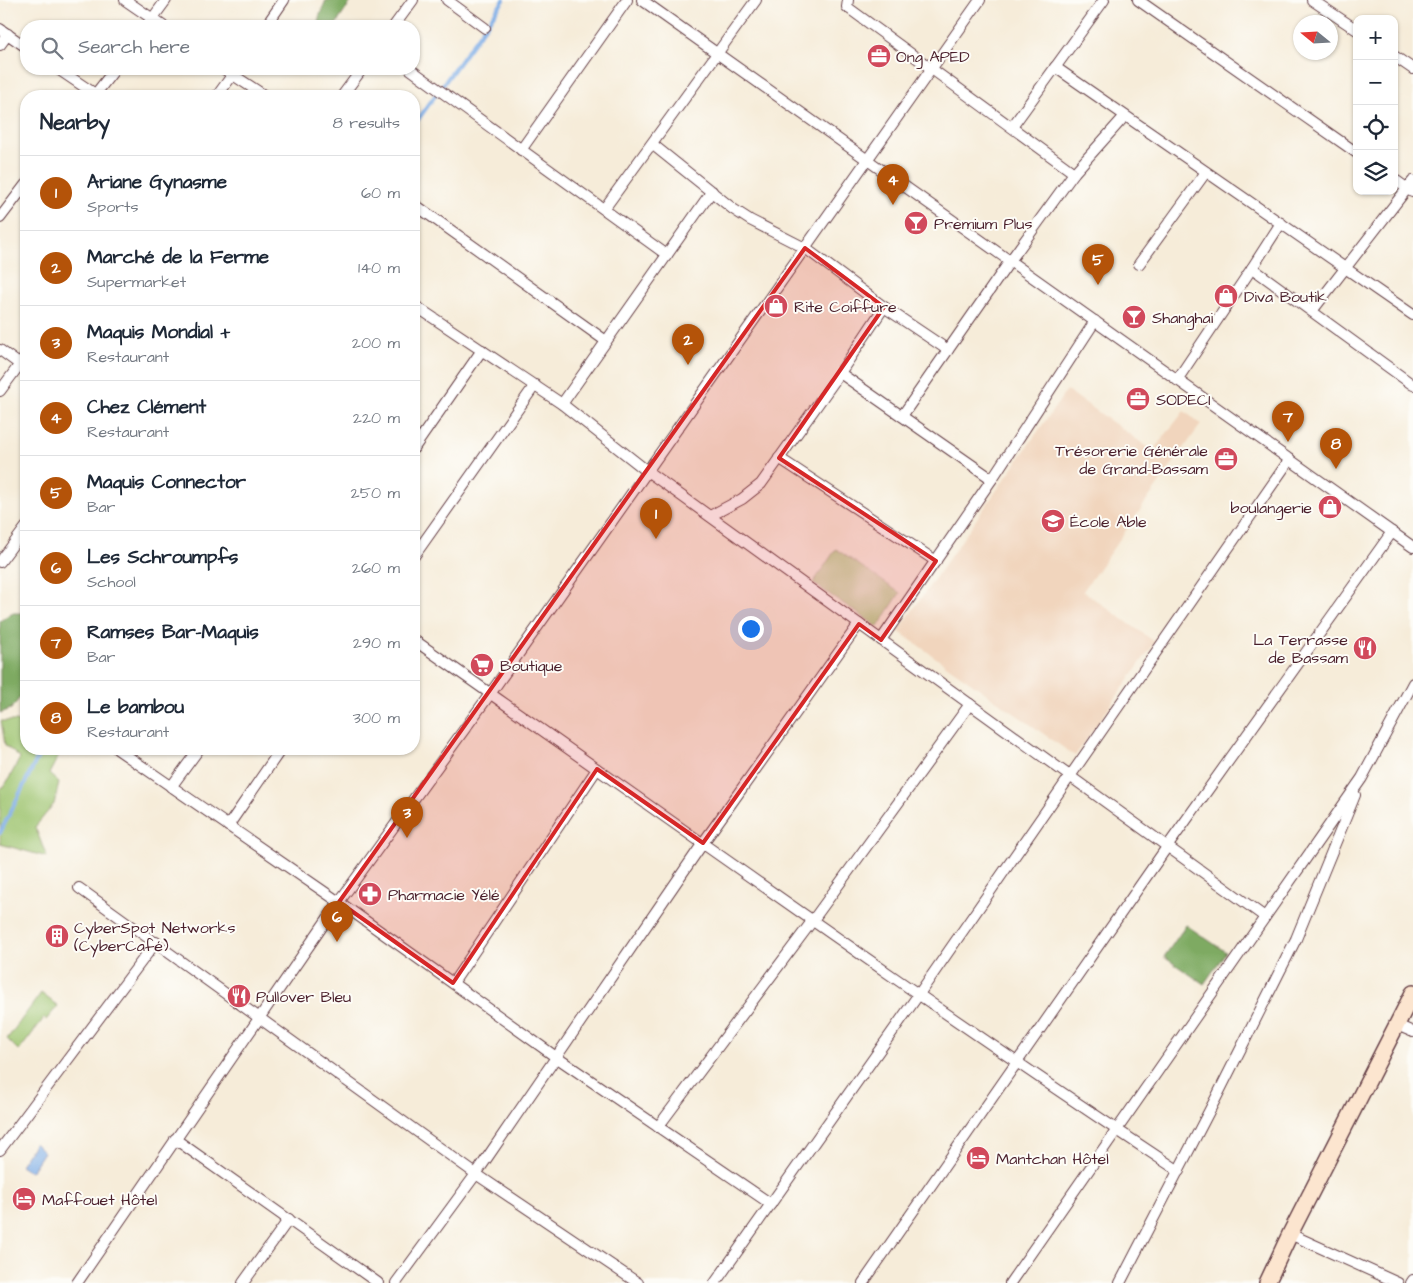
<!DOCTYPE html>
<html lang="en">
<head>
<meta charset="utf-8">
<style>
  :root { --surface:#fff; --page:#f6f6f7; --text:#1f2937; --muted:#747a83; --line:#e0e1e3; --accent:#b45309 }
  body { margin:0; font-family:"Architects Daughter",sans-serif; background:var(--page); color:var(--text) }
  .controls { position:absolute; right:15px; top:15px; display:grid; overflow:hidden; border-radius:10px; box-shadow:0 1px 4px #0004 }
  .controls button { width:45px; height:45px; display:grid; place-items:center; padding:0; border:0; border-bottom:1px solid var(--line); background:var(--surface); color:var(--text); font:25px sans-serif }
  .compass { position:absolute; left:1293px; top:15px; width:45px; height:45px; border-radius:50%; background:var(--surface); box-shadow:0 1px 4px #0004; rotate:288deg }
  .you { position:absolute; left:750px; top:628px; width:18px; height:18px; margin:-12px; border:4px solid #fff; border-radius:50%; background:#1a73e8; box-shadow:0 0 0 8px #1a73e833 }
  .badge { display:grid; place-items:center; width:32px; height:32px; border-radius:50%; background:var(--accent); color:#fff; font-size:16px; font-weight:700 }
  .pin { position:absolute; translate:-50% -41px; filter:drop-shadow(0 1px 2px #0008) }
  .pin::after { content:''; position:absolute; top:26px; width:18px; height:15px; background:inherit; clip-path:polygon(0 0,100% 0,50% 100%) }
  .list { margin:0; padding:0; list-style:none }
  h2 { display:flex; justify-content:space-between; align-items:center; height:65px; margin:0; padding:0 20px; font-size:21px }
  h2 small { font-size:16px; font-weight:400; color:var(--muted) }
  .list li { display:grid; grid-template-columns:32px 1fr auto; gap:15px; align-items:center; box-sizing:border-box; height:75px; padding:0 20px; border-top:1px solid var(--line) }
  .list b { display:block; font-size:19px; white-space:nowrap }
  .list p { margin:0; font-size:16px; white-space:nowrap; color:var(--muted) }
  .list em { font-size:16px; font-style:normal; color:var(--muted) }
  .icon { flex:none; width:28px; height:28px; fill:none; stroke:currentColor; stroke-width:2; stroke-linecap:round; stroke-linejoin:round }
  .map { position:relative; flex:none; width:1413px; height:1283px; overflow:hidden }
  .search { position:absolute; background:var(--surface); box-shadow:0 1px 4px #0004; left:20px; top:20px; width:400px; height:55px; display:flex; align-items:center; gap:12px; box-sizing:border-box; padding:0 18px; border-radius:20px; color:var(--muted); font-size:19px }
  .panel { position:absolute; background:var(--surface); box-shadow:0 1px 4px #0004; left:20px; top:90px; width:400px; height:665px; border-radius:20px }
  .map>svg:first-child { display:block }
  .built { fill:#f1d5bd }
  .green { fill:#9ec46f; stroke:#74724d }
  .forest { fill:#7eaa62; stroke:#646446 }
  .water { fill:#7bace6; stroke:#626688 }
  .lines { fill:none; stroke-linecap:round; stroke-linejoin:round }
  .stream { stroke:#7bace6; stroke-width:4 }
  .street-casing { stroke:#643e45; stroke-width:12 }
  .secondary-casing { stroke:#643e45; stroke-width:18 }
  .street { stroke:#fff; stroke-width:10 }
  .secondary { stroke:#fce5cf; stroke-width:15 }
  .marked { fill:#d62828; fill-opacity:0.2; stroke:#d62828; stroke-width:4; stroke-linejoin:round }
  .labels { text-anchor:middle; stroke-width:4; stroke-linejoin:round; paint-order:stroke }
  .poi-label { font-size:16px; fill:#4a1f2b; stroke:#fdfcf7; text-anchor:start }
</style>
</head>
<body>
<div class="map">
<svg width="1413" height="1283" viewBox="0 0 1413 1283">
  <rect width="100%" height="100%" fill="#fdfcf7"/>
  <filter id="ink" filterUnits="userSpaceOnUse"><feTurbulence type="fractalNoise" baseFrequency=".02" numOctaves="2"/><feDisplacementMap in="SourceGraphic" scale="10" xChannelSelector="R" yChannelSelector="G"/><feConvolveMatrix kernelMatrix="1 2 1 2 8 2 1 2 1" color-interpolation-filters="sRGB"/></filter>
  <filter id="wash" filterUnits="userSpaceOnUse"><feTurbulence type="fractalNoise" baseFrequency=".0096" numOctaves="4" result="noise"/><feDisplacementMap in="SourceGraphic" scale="20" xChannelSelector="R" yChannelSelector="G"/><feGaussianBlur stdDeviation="1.12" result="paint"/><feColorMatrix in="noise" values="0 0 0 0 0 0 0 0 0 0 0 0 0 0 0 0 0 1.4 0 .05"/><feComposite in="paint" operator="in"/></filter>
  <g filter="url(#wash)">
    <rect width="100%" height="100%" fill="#f6ecd9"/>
    <!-- built -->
    <path class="built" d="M1067 390 1153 451 1184 411 1201 424 1083 591 1155 642 1075 756 898 631Z"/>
    <!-- green -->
    <g class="green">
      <path d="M836 549 900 593 878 627 813 583Z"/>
      <path d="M1 721H17L26 733V749H62L49 774 59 783 54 804 35 827 47 857 0 844V790L7 782 20 758 5 745Z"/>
      <path d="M41 993 58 1006 46 1020 44 1018 19 1051 7 1039Z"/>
    </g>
    <!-- forest -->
    <g class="forest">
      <path d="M326 0H352L335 26 319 25V17Z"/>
      <path d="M11 613H26V690L11 709 0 713V621Z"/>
      <path d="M1186 925 1226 952 1204 984 1164 957Z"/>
    </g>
    <!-- water -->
    <path class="water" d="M35 1143 44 1152 31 1172 20 1165Z"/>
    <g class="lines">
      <!-- stream -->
      <g class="stream">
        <path d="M414 125 504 0"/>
        <path d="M0 833 42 749"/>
      </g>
    </g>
  </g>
  <g filter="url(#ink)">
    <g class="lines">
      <!-- street casing -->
      <g class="street-casing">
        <g id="street">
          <path d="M125 0 163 26"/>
          <path d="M447 0 485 28"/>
          <path d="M642 0 1413 547"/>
          <path d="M848 0 847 7 1074 173"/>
          <path d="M1138 0 1357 153"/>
          <path d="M1312 0 1357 30"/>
          <path d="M147 26 166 0"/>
          <path d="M266 26 284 0"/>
          <path d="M394 26 413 0"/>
          <path d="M0 29 26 47"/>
          <path d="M0 45 8 34"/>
          <path d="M1394 56 1413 69"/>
          <path d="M1055 67 1413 315"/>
          <path d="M58 69 98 96"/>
          <path d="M224 69 265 96"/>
          <path d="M410 69 667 255"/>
          <path d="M94 96 115 69"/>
          <path d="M217 96 236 70"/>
          <path d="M342 96 362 69"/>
          <path d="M1012 127 1104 0"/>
          <path d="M652 144 733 209 750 220 805 248 884 307 948 350"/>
          <path d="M521 150 627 0"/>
          <path d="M1394 179 1412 192"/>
          <path d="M414 204 606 341"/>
          <path d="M604 209 756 0"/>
          <path d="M0 218 26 184"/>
          <path d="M1139 264 1206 172"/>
          <path d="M1252 268 1281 223"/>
          <path d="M414 305 562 404 647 471 1265 917"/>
          <path d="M1312 311 1413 181"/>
          <path d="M0 350 26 369"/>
          <path d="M840 373 992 479"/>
          <path d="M1177 380 1252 268 1413 385"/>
          <path d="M0 391 26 356"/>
          <path d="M562 404 712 191"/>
          <path d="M902 416 1010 261 1074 173 1124 117"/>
          <path d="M414 448 482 350"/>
          <path d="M779 458 936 561"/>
          <path d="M710 516 742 499 761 484 840 373 884 307"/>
          <path d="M414 556 535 385"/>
          <path d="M0 562 26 527"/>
          <path d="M414 640C668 818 920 1000 1179 1171"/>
          <path d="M881 640 992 479 1095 321"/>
          <path d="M117 749 339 902 556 1057 771 1204"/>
          <path d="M171 787 199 749"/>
          <path d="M228 826 281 749"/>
          <path d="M79 888 476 1174 638 1283"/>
          <path d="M453 983 597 769"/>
          <path d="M1397 1025 1413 1032"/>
          <path d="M658 1127 813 920 970 704"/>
          <path d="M175 1139 378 1283"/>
          <path d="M0 1150 156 942"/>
          <path d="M1290 1234 1398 1283"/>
          <path d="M77 1283 339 902 490 694 980 0"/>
          <path d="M243 1283 289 1219"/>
          <path d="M396 1283 476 1174 703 843 859 624"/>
          <path d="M715 1283 919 994 1290 459"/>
          <path d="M863 1283 1167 847 1392 532"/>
          <path d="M1010 1283 1362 778 1413 683"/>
          <path d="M1120 1283 1216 1098 1296 939 1355 795"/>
          <path d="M1411 1283 1413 1280"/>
        </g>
      </g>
      <!-- secondary casing -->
      <g class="secondary-casing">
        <path id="secondary" d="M1267 1283 1290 1234 1413 993"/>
      </g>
      <!-- street -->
      <use href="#street" class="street"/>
      <!-- secondary -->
      <use href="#secondary" class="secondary"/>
    </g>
  </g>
  <!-- marked area -->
  <path class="marked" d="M805 248 884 307 779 458 936 561 881 640 859 624 703 843 597 769 453 983 339 902Z"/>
  <!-- icons -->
  <defs>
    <g id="office-disc" transform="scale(1.25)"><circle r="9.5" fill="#d1495b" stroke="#fdfcf7"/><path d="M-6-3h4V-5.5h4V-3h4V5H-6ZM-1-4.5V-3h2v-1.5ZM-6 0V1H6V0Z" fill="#fff"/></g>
    <g id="bar-disc" transform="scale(1.25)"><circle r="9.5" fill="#d1495b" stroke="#fdfcf7"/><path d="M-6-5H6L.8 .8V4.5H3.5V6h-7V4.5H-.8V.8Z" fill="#fff"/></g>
    <g id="shop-disc" transform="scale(1.25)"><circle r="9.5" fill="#d1495b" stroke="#fdfcf7"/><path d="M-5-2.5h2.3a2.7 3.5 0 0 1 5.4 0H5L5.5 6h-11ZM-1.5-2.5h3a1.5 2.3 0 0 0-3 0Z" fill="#fff"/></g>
    <g id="school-disc" transform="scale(1.25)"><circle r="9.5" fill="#d1495b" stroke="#fdfcf7"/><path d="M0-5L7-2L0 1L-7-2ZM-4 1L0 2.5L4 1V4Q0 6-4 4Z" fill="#fff"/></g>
    <g id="restaurant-disc" transform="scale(1.25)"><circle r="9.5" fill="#d1495b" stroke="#fdfcf7"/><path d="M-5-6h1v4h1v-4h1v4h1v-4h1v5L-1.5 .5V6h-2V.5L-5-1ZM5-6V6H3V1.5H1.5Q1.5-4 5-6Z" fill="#fff"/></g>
    <g id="supermarket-disc" transform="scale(1.25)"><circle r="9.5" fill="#d1495b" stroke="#fdfcf7"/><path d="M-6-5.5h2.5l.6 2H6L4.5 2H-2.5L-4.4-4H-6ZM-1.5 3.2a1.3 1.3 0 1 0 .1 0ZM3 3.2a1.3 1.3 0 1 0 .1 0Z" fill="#fff"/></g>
    <g id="pharmacy-disc" transform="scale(1.25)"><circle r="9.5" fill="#d1495b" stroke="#fdfcf7"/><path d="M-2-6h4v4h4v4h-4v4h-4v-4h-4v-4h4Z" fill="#fff"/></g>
    <g id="building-disc" transform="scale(1.25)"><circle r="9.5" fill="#d1495b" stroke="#fdfcf7"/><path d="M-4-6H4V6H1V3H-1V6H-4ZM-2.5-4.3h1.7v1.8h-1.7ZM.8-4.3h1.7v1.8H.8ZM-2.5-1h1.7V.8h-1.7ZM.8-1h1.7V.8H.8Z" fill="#fff"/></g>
    <g id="hotel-disc" transform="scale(1.25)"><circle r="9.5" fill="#d1495b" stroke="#fdfcf7"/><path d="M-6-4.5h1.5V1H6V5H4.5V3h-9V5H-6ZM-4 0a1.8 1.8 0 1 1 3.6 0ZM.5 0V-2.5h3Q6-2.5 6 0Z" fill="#fff"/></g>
  </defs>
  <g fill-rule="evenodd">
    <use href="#office-disc" x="879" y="56"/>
    <use href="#bar-disc" x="916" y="223"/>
    <use href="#shop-disc" x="1226" y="296"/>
    <use href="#shop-disc" x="776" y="306"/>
    <use href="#bar-disc" x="1134" y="317"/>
    <use href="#office-disc" x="1138" y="399"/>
    <use href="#office-disc" x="1226" y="459"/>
    <use href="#shop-disc" x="1330" y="507"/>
    <use href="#school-disc" x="1053" y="521"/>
    <use href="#restaurant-disc" x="1365" y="648"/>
    <use href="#supermarket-disc" x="482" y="665"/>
    <use href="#pharmacy-disc" x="370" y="894"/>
    <use href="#building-disc" x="57" y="936"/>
    <use href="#restaurant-disc" x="239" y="996"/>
    <use href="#hotel-disc" x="978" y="1158"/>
    <use href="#hotel-disc" x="24" y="1199"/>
  </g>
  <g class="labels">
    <!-- poi labels -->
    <g class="poi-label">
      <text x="896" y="62">Ong APED</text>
      <text x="934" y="229">Premium Plus</text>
      <text x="1244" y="302">Diva Boutik</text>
      <text x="794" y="312">Rite Coiffure</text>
      <text x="1152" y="323">Shanghai</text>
      <text x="1156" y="405">SODECI</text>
      <text x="1208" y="456" text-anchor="end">Trésorerie Générale<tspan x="1208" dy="18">de Grand-Bassam</tspan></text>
      <text x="1312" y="513" text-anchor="end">boulangerie</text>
      <text x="1070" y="527">École Able</text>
      <text x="1348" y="645" text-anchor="end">La Terrasse<tspan x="1348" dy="18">de Bassam</tspan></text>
      <text x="500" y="671">Boutique</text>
      <text x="388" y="900">Pharmacie Yélé</text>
      <text x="74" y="933">CyberSpot Networks<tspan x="74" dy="18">(CyberCafé)</tspan></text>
      <text x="256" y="1002">Pullover Bleu</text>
      <text x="996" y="1164">Mantchan Hôtel</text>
      <text x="42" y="1205">Maffouet Hôtel</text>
    </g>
  </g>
</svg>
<div class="controls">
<button>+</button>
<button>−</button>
<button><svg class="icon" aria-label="locate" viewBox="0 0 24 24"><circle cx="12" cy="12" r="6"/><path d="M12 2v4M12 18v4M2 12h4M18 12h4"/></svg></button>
<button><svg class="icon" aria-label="layers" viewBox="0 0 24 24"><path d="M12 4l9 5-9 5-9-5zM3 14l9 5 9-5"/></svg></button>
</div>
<svg class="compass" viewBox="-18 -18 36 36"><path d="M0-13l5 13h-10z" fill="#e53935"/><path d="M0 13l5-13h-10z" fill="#747a83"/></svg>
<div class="you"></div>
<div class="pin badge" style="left:656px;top:539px">1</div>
<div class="pin badge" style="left:688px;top:365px">2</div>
<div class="pin badge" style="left:407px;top:838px">3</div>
<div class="pin badge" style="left:893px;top:205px">4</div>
<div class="pin badge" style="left:1098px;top:285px">5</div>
<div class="pin badge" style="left:337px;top:942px">6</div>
<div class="pin badge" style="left:1288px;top:442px">7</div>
<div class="pin badge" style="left:1336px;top:469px">8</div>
<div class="search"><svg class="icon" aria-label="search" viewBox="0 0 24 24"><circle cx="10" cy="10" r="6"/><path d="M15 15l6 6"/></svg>Search here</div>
<section class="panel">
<h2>Nearby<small>8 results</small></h2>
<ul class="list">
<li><span class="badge">1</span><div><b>Ariane Gynasme</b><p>Sports</p></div><em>60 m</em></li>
<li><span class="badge">2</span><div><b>Marché de la Ferme</b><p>Supermarket</p></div><em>140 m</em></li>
<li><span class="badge">3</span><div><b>Maquis Mondial +</b><p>Restaurant</p></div><em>200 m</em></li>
<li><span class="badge">4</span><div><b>Chez Clément</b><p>Restaurant</p></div><em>220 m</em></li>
<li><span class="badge">5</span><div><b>Maquis Connector</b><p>Bar</p></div><em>250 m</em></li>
<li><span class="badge">6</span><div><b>Les Schroumpfs</b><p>School</p></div><em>260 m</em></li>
<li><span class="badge">7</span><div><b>Ramses Bar-Maquis</b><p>Bar</p></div><em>290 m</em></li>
<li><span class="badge">8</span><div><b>Le bambou</b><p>Restaurant</p></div><em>300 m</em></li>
</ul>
</section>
</div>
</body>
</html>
